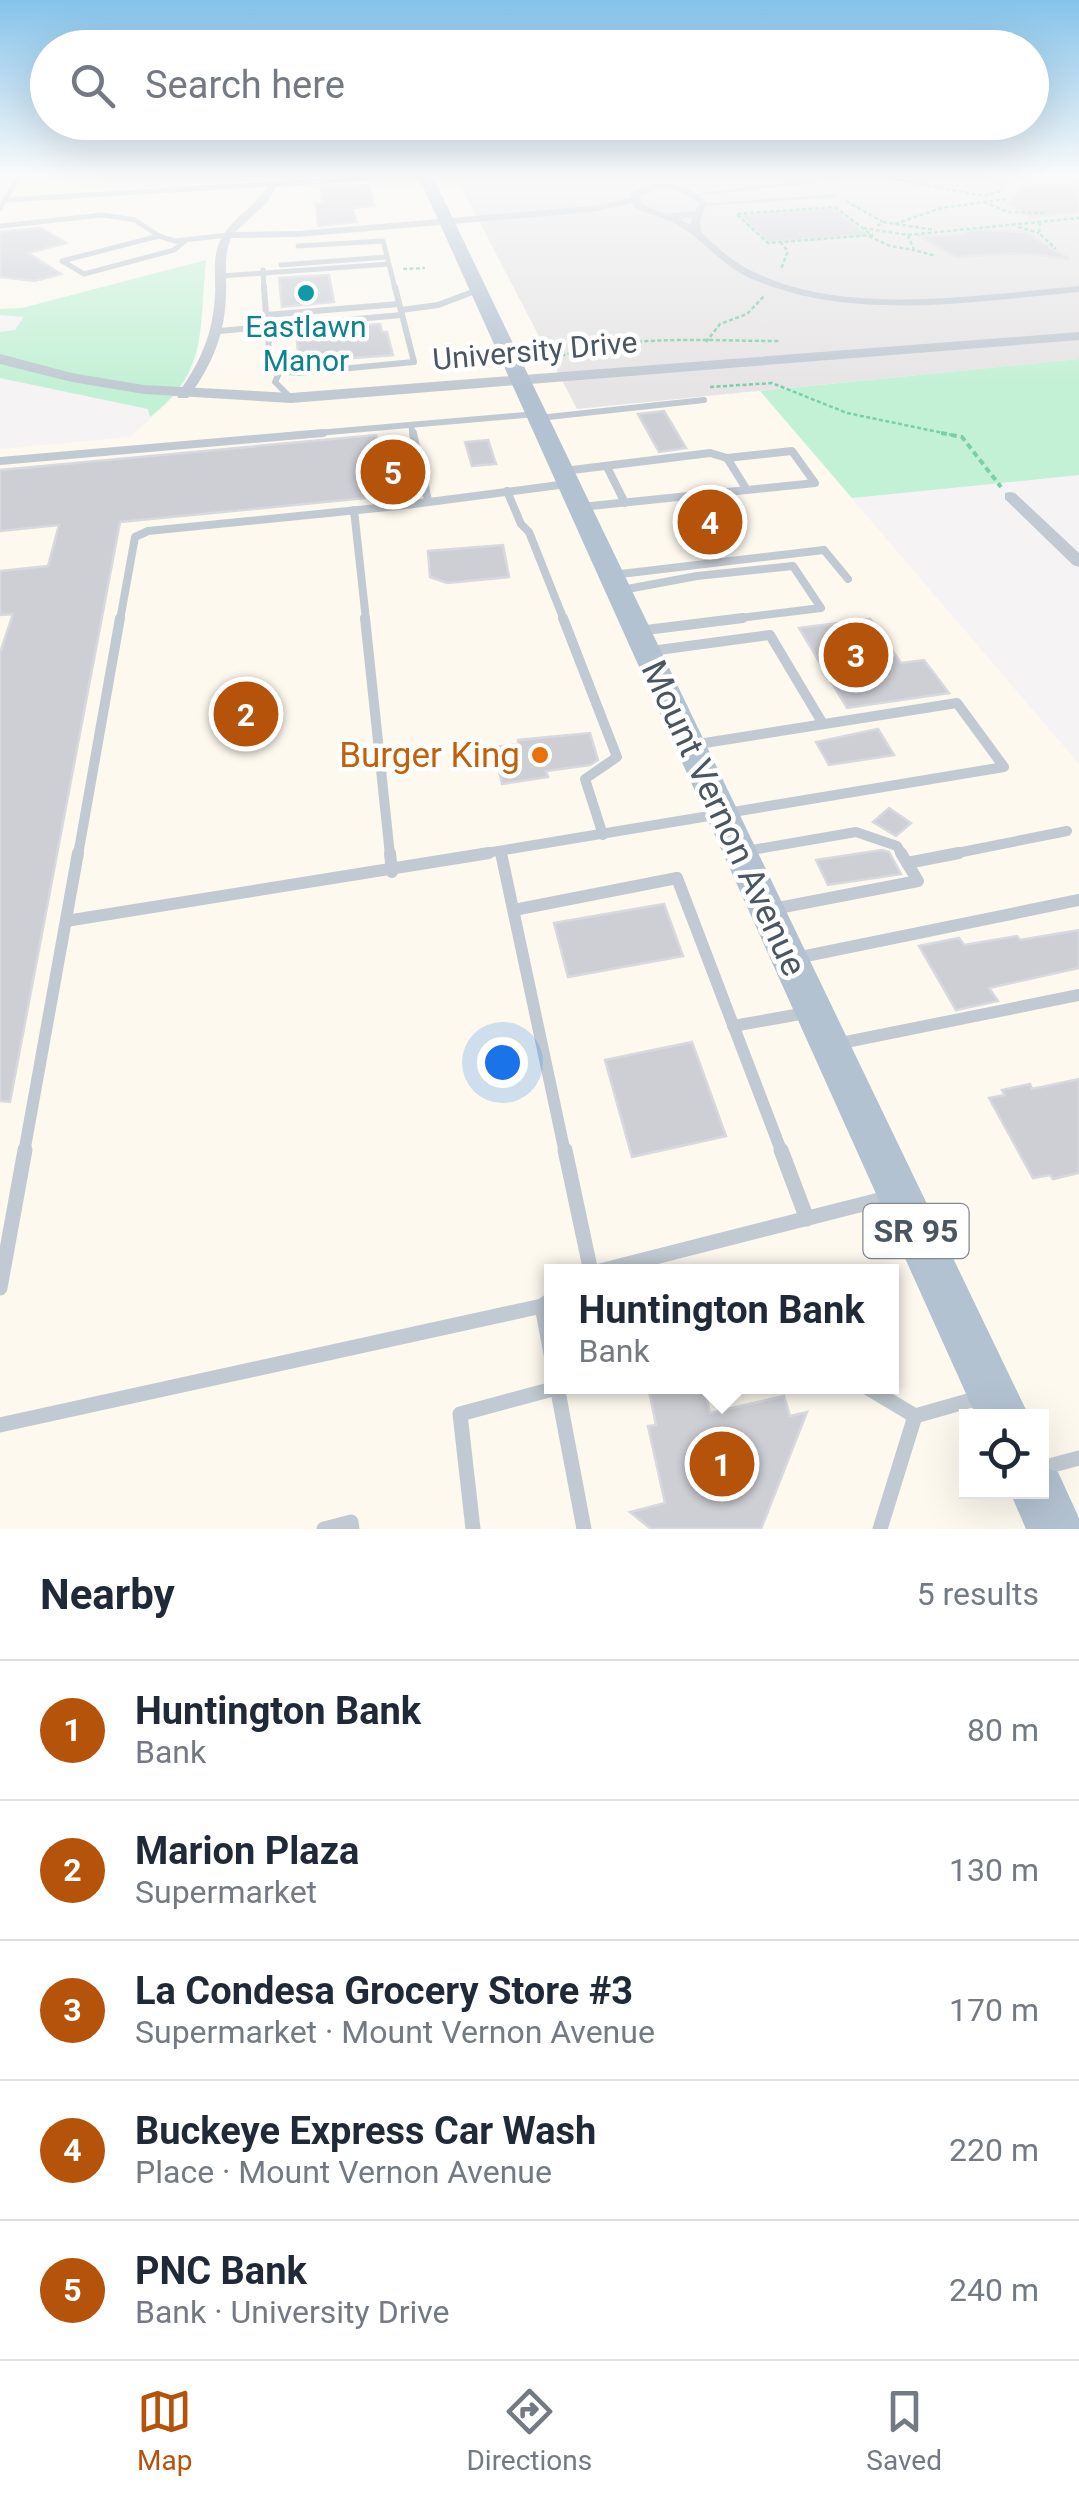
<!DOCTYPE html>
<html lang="en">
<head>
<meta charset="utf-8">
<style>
  :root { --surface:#fff; --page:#f6f6f7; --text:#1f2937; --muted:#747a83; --line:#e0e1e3; --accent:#b45309 }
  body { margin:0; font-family:Roboto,sans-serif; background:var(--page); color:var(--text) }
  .controls { position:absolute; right:30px; bottom:30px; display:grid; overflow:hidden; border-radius:0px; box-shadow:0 10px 40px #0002 }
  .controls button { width:90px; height:90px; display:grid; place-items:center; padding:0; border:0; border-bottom:2px solid var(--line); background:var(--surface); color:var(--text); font:50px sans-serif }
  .you { position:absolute; left:502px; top:1062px; width:35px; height:35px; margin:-25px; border:8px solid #fff; border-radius:50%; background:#1a73e8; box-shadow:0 0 0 15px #1a73e833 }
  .badge { display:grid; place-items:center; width:65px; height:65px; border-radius:50%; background:var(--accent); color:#fff; font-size:32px; font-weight:700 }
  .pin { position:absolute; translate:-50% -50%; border:5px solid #fff; box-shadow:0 2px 10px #0006 }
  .popup { position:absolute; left:544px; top:1264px; width:355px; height:130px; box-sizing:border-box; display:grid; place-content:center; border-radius:0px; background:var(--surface); filter:drop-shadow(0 2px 8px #0005); font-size:32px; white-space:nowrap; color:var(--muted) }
  .popup b { font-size:38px; color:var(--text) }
  .popup::after { content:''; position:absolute; left:50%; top:100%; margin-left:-20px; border:20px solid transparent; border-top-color:var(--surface) }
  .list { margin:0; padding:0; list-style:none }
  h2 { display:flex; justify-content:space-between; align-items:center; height:130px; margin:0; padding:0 40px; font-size:42px }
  h2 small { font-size:32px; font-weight:400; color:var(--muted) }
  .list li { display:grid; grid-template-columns:65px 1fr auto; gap:30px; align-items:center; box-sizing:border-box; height:140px; padding:0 40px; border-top:2px solid var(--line) }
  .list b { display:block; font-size:38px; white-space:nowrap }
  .list p { margin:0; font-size:32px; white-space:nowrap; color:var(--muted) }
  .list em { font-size:32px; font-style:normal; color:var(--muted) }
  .icon { flex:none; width:55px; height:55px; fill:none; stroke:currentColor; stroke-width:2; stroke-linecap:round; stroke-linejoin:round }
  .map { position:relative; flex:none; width:1079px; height:1529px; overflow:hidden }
  .search { position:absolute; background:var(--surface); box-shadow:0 10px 40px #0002; left:30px; right:30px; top:30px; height:110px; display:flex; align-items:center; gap:25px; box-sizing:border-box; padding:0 35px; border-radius:55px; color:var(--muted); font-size:38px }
  .sheet { height:830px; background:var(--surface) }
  nav { display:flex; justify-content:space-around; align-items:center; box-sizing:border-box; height:140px; border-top:2px solid var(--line); background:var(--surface); font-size:28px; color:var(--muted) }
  nav a { display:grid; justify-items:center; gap:5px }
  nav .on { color:var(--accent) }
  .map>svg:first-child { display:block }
  .commercial { fill:#fdf9ef; fill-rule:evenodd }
  .education { fill:#e6e4e5 }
  .green { fill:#c3f1d5 }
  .building { fill:#cdcfd5; stroke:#d7d9de; stroke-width:2.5 }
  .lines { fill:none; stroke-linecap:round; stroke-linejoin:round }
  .path-far1 { stroke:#7ad0a6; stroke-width:2.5; stroke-dasharray:4 2.5; stroke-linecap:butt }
  .path { stroke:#7ad0a6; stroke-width:4; stroke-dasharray:6 4; stroke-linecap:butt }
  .service-far5 { stroke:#c1cad2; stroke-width:5 }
  .service-far4 { stroke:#c1cad2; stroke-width:6 }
  .service-far3 { stroke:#c1cad2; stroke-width:8 }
  .service-far2 { stroke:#c1cad2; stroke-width:10 }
  .service-far1 { stroke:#c1cad2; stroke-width:12 }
  .service { stroke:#c1cad2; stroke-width:15 }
  .pedestrian { fill:#c1cad2; fill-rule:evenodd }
  .minor { fill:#c1cad2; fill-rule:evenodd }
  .tertiary { fill:#c1cad2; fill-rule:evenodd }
  .primary { fill:#b3c2d1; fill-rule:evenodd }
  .culture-dot { fill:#0f9aa8; stroke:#fff; stroke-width:4 }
  .food-dot { fill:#e8710a; stroke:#fff; stroke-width:4 }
  .labels { text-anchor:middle; stroke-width:9; stroke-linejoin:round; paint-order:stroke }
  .far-culture-label { font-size:30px; fill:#0d838f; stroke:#fff }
  .far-street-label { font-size:30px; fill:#4a5661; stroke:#fff }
  .shield { fill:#fff; stroke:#808990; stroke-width:2.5 }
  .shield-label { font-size:32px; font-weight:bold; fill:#4a5661 }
  .food-label { font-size:35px; fill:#c56008; stroke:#fff; text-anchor:end }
  .street-label { font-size:35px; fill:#4a5661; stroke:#fff }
</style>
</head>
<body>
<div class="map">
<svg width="1079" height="1529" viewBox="0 0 1079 1529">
  <rect width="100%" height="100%" fill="#f5f3f3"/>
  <!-- commercial -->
  <path class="commercial" d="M0 173H454L577 409 760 391 1079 764V1529H0V449L130 437 182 390 197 356 206 261 22 308 0 309ZM552 1272H892V1386H552ZM966 1416H1042V1492H966Z"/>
  <!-- education -->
  <path class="education" d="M454 173H1079V359L577 409Z"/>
  <!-- green -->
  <g class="green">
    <path d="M206 260C199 328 209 372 150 417L148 409 0 378V332L15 330 24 317 0 315V309L22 308Z"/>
    <path d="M1079 359V475L852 498 760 391Z"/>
  </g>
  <!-- building -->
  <g class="building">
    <path d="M1061 184 1079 188V213L1030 217 1008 204 1021 187Z"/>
    <path d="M369 185 375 206 352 208 357 222 318 226 316 203H322L321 187Z"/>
    <path d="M834 208 868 235 768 242 740 215Z"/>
    <path d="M41 228 66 243 28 253 61 274 35 281 0 277V232Z"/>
    <path d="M969 230 1026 232 1069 259 1020 253 956 257 919 236 962 235Z"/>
    <path d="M329 275 334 302 282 307 279 278Z"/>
    <path d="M380 324 382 332H387L393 355 299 362 296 331Z"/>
    <path d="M664 411 686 448 659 452 638 414Z"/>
    <path d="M376 435 378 449 400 447 408 494 120 522 10 1102 0 1101V653L13 614 0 615V571L48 566 59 525 0 531V470Z"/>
    <path d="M488 440 496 464 472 466 465 442Z"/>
    <path d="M503 545 509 577 447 583 430 577 428 551Z"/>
    <path d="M870 619 901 663 924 660 949 693 847 708 799 628Z"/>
    <path d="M878 729 894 755 829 765 816 742Z"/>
    <path d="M590 733 598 760 590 765 546 771 548 777 502 784 494 747 518 744V740Z"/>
    <path d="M889 808 911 823 896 836 873 822Z"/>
    <path d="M882 850 889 852 901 874 828 885 816 860Z"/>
    <path d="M664 904 683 956 568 977 554 923Z"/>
    <path d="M1079 930V968L989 988 998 1001 956 1010 919 946 959 938 964 945 1017 936 1020 940Z"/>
    <path d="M692 1042 726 1136 632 1157 605 1060Z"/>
    <path d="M1079 1079V1173L1053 1179 1050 1175 1033 1178 989 1098 1005 1095 1002 1090 1030 1084 1032 1089Z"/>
    <path d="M648 1386H704L710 1413 784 1396 790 1416 807 1412 761 1529H651L630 1512 665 1503 648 1426 656 1425Z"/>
  </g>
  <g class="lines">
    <!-- path-far1 -->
    <g class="path-far1">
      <path d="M863 173 984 196 1001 191 1004 173"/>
      <path d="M994 173 1013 178 1034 177V173"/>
      <path d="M1034 176 1079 181"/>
      <path d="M823 178 865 174"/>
      <path d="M846 201 883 222 876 227"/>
      <path d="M984 202 1008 212 1044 213"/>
      <path d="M835 207 872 235 768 243 736 214Z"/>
      <path d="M883 222 935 230"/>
      <path d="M1040 222 1039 233 1056 249"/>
      <path d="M895 224 941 208 1007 199"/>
      <path d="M1018 227 1039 233"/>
      <path d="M863 228 908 235 914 250 936 256"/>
      <path d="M908 235 1079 218"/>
      <path d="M869 236 890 246 914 250"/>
      <path d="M780 242 788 251 781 269"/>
      <path d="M403 269 425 268"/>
      <path d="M706 342 720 324 747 314 765 295"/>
      <path d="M549 360C624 333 701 341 780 341"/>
      <path d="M710 387 772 383 847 413 953 435"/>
    </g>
    <!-- path -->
    <path class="path" d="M941 433 962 437 1001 487"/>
    <!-- service-far5 -->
    <g class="service-far5">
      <path d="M5 200 425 175"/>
      <path d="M0 208 21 173"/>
      <path d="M1 226 103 215 135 220 159 236 175 241 228 235"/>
      <path d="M159 236 62 261 84 274 174 250 185 241"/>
      <path d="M298 246 383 241 388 260"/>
      <path d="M281 265 387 257"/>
      <path d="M263 270 264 289"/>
      <path d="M221 276 389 264 395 289"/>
    </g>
    <!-- service-far4 -->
    <g class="service-far4">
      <path d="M264 287 266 315 399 304"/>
      <path d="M401 310 438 305 478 290"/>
      <path d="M266 315 262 327 269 336 267 370 298 373 414 362 395 287"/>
      <path d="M219 331 402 315"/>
      <path d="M280 371 275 382 291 398"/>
      <path d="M539 418 704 400"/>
      <path d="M411 425 413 435"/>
      <path d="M294 435 536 414"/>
    </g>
    <!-- service-far3 -->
    <g class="service-far3">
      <path d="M413 433 428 500"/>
      <path d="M0 461 323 433"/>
      <path d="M607 467 625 503"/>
      <path d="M564 471 710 453 727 458 747 490"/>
      <path d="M507 491 521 524 529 532 564 620"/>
      <path d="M581 507 815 483 792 451 727 458"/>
      <path d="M354 510 366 620"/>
      <path d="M612 575 824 550 848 579"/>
      <path d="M622 590 697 576 793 566 821 608 723 620"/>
      <path d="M120 620 135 537 148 531 398 506 567 484"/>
    </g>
    <!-- service-far2 -->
    <g class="service-far2">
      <path d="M365 618 390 855"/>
      <path d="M563 618 617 757 585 779 603 835"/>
      <path d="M638 631 743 618"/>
      <path d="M651 651 770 635 823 724"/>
      <path d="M746 851 856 832 897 846 902 855"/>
      <path d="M78 855 120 618"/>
      <path d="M474 855 1004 767 957 703 692 745"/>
      <path d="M947 855 1067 831"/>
    </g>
    <!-- service-far1 -->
    <g class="service-far1">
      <path d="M390 853 392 872"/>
      <path d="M501 853 565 1153"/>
      <path d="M907 863 959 853"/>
      <path d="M773 909 918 881 901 853"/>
      <path d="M514 910 677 878 782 1153"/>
      <path d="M66 921 489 853"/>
      <path d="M796 958 1079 900"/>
      <path d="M733 1026 806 1013"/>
      <path d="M836 1044 1079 995"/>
      <path d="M24 1153 78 853"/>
    </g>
    <!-- service -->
    <g class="service">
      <path d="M565 1150 591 1272"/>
      <path d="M781 1150 807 1219"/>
      <path d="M596 1272 891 1197"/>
      <path d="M0 1288 25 1150"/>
      <path d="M542 1306 552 1359"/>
      <path d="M557 1386 584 1529"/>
      <path d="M865 1386 915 1416"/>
      <path d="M0 1425 542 1306 552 1299"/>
      <path d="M1042 1468 1079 1458"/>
      <path d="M324 1529 351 1522 352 1529"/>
      <path d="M473 1529 460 1414 564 1386"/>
      <path d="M880 1529 915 1416 982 1397"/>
    </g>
    <!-- pedestrian -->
    <g class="pedestrian">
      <path d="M812 180 814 183 694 196 691 194Z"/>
      <path d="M835 194 837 197 704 206 701 204Z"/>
    </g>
    <!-- minor -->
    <g class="minor">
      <path d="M270 182 277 184 267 203 235 232 298 231 592 206 631 198V193C657 178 685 182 707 202L700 221 701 232C716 246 731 261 750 270 843 318 978 295 1079 286V292C973 301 853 323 752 279 724 267 708 245 684 229 670 219 651 215 635 208L632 203 592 212 298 237 231 238C223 256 227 275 226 294 225 335 212 365 188 398H178L177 395C200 363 213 335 215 295 216 278 212 257 220 241 231 217 258 206 270 182ZM661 188C677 189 688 194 699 204L695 211 666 214 642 204 639 196ZM692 217 691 225 679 219Z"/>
      <path d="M1010 492 1015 493 1079 553V567L1073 565 1005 499V493Z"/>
    </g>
    <!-- tertiary -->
    <path class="tertiary" d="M1079 332V340L291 403 144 394 72 382 0 364V354L72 373 144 385 291 393Z"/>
    <!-- primary -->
    <g class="primary">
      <path d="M417 173H431L1029 1416H976Z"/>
      <path d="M1042 1466 1058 1472 1079 1518V1529H1026L1010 1492H1042Z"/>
    </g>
  </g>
  <!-- sky -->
  <linearGradient id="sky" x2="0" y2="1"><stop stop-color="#85c3ea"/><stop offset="0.45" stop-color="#fafafa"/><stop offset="1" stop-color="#fafafa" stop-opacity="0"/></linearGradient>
  <rect width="1079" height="387" fill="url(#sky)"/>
  <!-- markers -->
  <circle class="culture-dot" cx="306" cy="293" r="10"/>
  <circle class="food-dot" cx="540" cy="755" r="10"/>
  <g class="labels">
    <!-- far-culture labels -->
    <g class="far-culture-label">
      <text x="306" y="337">Eastlawn<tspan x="306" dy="34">Manor</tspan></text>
    </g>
    <!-- far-street labels -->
    <g class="far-street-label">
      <text transform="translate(535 351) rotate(-5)" y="10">University Drive</text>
    </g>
    <!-- shield labels -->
    <rect class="shield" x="863.5" y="1204" width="105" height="54" rx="8"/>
    <g class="shield-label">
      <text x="916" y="1242">SR 95</text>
    </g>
    <!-- food labels -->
    <g class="food-label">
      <text x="520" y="767">Burger King</text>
    </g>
    <!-- street labels -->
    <g class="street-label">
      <text transform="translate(724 818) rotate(65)" y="12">Mount Vernon Avenue</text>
    </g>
  </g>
</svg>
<div class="controls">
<button><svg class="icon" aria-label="locate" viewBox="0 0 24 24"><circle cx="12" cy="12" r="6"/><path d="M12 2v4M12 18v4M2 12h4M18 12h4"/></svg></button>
</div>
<div class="you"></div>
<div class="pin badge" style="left:722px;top:1464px">1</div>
<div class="popup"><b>Huntington Bank</b>Bank</div>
<div class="pin badge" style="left:246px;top:714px">2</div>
<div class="pin badge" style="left:856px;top:655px">3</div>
<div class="pin badge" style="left:710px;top:522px">4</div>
<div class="pin badge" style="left:393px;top:472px">5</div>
<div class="search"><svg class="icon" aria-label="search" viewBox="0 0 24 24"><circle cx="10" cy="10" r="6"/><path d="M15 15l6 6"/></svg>Search here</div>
</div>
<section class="sheet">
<h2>Nearby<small>5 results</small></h2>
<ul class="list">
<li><span class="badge">1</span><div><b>Huntington Bank</b><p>Bank</p></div><em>80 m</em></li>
<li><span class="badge">2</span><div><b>Marion Plaza</b><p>Supermarket</p></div><em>130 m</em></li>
<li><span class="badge">3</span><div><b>La Condesa Grocery Store #3</b><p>Supermarket · Mount Vernon Avenue</p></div><em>170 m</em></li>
<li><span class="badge">4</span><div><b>Buckeye Express Car Wash</b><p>Place · Mount Vernon Avenue</p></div><em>220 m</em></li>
<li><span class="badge">5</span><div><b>PNC Bank</b><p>Bank · University Drive</p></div><em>240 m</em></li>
</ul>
</section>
<nav>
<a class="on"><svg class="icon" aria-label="map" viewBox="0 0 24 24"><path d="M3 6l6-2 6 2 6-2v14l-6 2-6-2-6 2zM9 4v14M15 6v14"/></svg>Map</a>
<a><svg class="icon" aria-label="directions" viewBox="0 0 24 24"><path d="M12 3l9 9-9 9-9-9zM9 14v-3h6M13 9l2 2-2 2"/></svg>Directions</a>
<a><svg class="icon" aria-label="saved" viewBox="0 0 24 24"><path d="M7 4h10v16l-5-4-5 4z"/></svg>Saved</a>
</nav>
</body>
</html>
